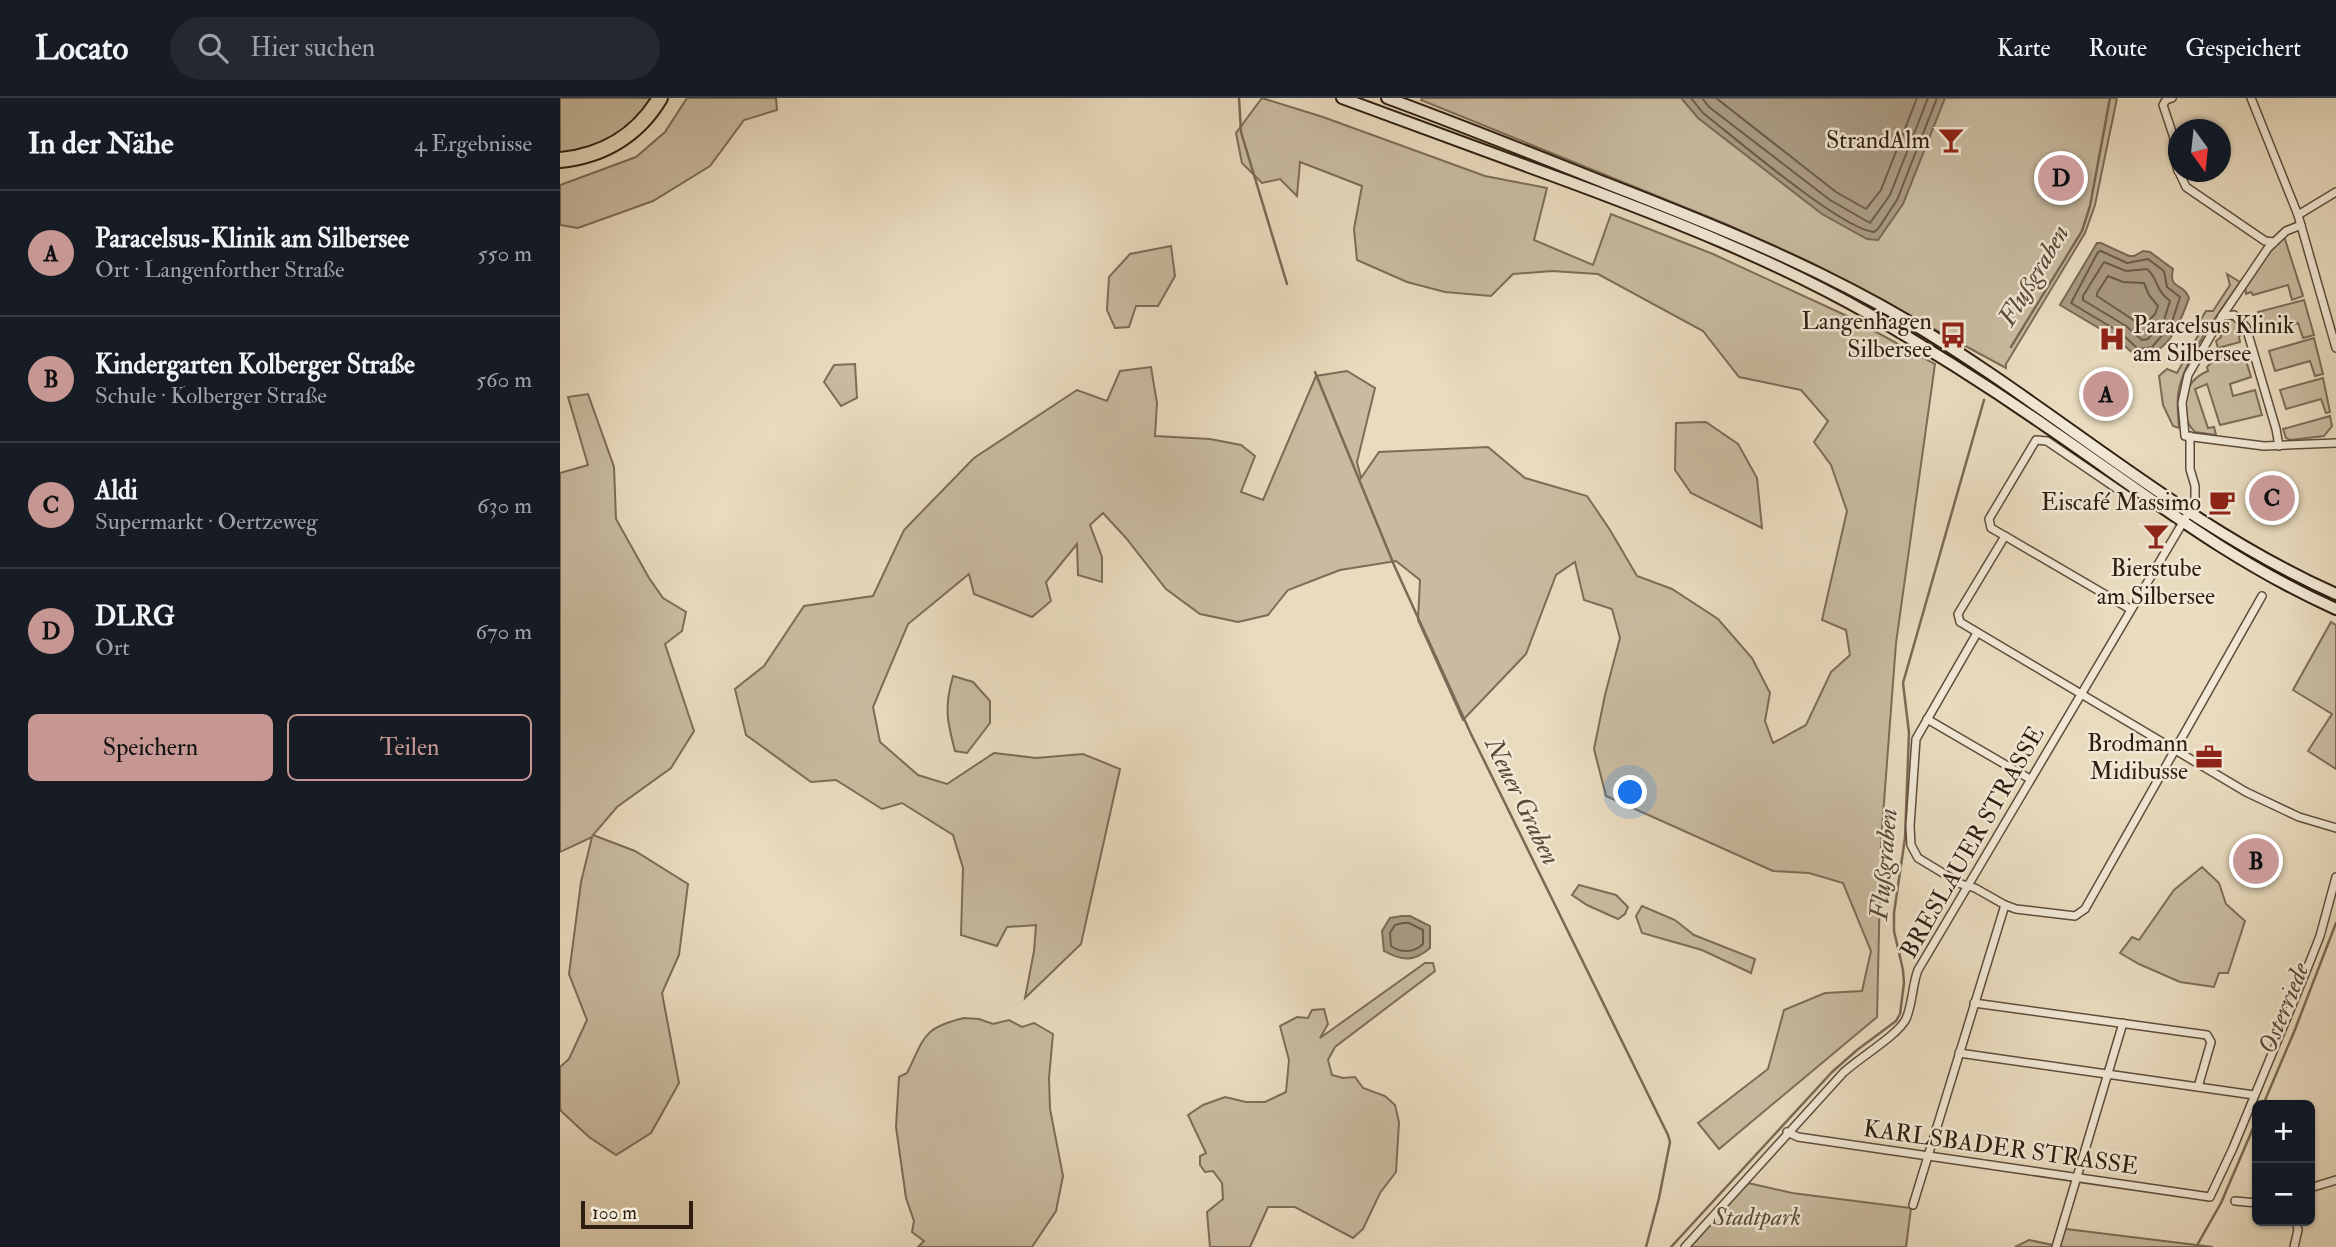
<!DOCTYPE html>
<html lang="de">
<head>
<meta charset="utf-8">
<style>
  :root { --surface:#171b24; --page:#242831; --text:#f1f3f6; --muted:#9ea1a6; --line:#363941; --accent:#c59692 }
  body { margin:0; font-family:"IM FELL Double Pica",serif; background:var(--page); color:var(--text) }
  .controls { position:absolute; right:21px; bottom:21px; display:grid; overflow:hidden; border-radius:10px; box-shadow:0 2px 5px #0004 }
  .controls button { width:63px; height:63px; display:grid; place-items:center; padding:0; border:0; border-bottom:2px solid var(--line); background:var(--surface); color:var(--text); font:35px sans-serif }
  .compass { position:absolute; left:1608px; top:21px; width:63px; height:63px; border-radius:50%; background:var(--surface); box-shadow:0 2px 5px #0004; rotate:165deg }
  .scale { position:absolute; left:21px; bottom:18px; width:112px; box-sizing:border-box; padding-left:7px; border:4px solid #2f1e10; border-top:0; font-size:19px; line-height:24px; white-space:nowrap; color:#2f1e10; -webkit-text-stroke:5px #f1e8d5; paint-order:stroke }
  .you { position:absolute; left:1071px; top:695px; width:24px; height:24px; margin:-18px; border:5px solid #fff; border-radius:50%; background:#1a73e8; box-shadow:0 0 0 10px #1a73e833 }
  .badge { display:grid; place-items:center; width:46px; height:46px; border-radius:50%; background:var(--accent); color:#111; font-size:23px; font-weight:700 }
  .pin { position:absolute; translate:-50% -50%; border:4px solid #fff; box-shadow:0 2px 7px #0006 }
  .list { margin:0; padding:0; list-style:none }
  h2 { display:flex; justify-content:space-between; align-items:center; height:91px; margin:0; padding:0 28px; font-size:30px }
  h2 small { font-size:23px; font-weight:400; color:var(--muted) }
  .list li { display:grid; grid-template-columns:46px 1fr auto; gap:21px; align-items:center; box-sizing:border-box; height:126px; padding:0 28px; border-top:2px solid var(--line) }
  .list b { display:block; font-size:26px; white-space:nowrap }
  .list p { margin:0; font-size:23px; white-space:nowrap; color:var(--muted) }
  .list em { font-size:23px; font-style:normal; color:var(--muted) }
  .actions { display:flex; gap:14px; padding:21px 28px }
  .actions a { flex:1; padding:16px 0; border:2px solid var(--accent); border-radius:10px; text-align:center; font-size:24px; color:var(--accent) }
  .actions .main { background:var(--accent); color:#111 }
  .icon { flex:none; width:38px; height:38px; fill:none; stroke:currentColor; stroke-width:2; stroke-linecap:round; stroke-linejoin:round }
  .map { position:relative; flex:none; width:1776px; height:1149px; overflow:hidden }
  header { display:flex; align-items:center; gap:42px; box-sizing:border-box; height:98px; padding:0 35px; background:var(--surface); border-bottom:2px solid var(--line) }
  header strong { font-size:33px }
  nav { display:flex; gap:38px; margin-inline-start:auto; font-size:24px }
  .search { width:490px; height:63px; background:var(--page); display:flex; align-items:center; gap:18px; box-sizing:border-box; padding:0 24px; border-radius:38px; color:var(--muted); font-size:26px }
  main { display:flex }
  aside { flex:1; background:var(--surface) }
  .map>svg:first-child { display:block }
  .green { fill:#c9bba0; stroke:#7c6c58; stroke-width:2 }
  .water { fill:#aa9b83; stroke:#796955; stroke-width:2 }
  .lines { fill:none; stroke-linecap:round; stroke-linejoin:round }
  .shore { stroke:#6c5c4a; stroke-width:2 }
  .stream { stroke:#796955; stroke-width:2.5 }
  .street-casing { stroke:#5e4d3c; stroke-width:10 }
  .secondary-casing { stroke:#2f1e10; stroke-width:14 }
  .highway-casing { stroke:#2f1e10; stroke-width:18 }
  .street { stroke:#f1e8d5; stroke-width:7 }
  .secondary { stroke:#f1e8d5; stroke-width:10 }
  .highway { stroke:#e9dbbe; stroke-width:14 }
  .labels { text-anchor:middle; stroke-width:5; stroke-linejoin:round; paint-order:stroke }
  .poi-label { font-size:24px; fill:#2f1e10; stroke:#f1e8d5; text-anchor:end }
  .street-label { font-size:24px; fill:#2f1e10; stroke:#f1e8d5 }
  .park-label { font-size:24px; font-style:italic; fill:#5d4d3b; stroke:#f1e8d5 }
  .water-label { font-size:26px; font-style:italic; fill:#5a4a38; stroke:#f1e8d5 }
</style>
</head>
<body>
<header>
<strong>Locato</strong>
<div class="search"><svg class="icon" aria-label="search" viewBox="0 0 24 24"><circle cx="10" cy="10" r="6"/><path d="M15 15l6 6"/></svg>Hier suchen</div>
<nav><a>Karte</a><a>Route</a><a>Gespeichert</a></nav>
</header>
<main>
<aside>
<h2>In der Nähe<small>4 Ergebnisse</small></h2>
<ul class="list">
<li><span class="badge">A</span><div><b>Paracelsus-Klinik am Silbersee</b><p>Ort · Langenforther Straße</p></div><em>550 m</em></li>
<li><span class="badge">B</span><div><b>Kindergarten Kolberger Straße</b><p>Schule · Kolberger Straße</p></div><em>560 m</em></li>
<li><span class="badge">C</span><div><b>Aldi</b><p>Supermarkt · Oertzeweg</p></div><em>630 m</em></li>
<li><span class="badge">D</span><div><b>DLRG</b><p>Ort</p></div><em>670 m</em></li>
</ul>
<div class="actions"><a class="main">Speichern</a><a>Teilen</a></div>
</aside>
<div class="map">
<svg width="1776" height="1149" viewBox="0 0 1776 1149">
  <rect width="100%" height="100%" fill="#e9dbbe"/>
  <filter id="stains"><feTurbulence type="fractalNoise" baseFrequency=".00286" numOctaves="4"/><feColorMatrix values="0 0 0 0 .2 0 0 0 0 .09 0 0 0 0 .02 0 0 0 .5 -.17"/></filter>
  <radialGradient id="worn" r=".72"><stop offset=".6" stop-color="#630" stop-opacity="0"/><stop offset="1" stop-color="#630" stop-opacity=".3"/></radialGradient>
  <!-- green -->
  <g class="green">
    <path d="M0 0H95L91 8 54 41 0 59Z"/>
    <path d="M127 0H216L217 12 184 22 150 68 93 103 18 130 0 127V87L76 59 105 34Z"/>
    <path d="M702 0 763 19 925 78 987 90 974 142 1033 167 1051 116 1153 156 1287 218 1375 266 1336 545 1321 744 1317 919 1159 1051 1138 1025 1208 971 1224 912 1265 895 1302 893 1311 853 1283 785 1249 775 1213 773 1046 698 1034 651 1045 597 1060 540 1052 511 1024 502 1015 464 996 477 966 556 903 622 858 522 860 482 836 463 780 472 728 492 708 517 678 524 640 516 606 491 566 440 543 415 530 427 542 459V484L518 477 517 446 486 484 491 503 472 519 414 496 409 476 348 526 313 609 320 644 358 677 387 686 434 655 476 660 523 656 560 671 521 846 465 900 474 853 476 827 447 829 437 848 401 837 403 770 393 737 342 705 322 711 276 682 251 684 186 637 175 591 204 568 244 508 313 498 344 432 414 360 517 292 547 303 560 273 591 269 597 305 595 338 650 341 681 347 695 358 681 394 703 402 756 278 787 273 815 290 797 364 801 380 819 354 928 349 965 380 1027 398 1050 432 1077 478 1112 491 1158 521 1192 560 1210 595 1205 623 1213 645 1246 627 1271 574 1290 557 1286 532 1262 522 1287 413 1271 367 1254 344 1268 323 1241 292 1179 279 1143 233 1038 176 992 173 953 176 931 198 885 194 847 184 797 162 794 131 802 88 740 64 737 98 720 81 702 85 682 65 676 35Z"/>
    <path d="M862 0H1557L1535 107 1525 135 1446 266V270L1252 165 1166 126 861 2Z"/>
    <path d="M1724 138 1743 198 1732 202 1728 187 1693 197 1691 194 1686 196 1685 187 1706 157Z"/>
    <path d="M611 148 615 178 598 208H576L569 229 555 230 547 212 549 179 570 156Z"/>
    <path d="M1667 176 1680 184C1661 212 1626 258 1619 291 1616 304 1618 317 1619 330L1613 328 1603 307 1599 278 1607 271 1617 275 1644 227 1641 221 1646 213H1653L1670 187Z"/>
    <path d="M1744 202 1754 237 1743 240 1738 225 1704 236 1698 214Z"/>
    <path d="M1669 221 1676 222 1684 230 1679 239 1680 244 1658 250 1656 243 1661 239 1659 226Z"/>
    <path d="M1754 240 1763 276 1755 278 1750 263 1715 273 1709 253Z"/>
    <path d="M1660 256 1662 262 1684 256 1691 279 1670 286 1673 298 1695 292 1702 317 1660 327 1647 286 1635 291 1648 330 1654 329 1656 337 1635 334C1616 315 1622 283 1648 273L1647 269 1655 261 1654 258Z"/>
    <path d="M295 266 297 300 281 308 264 284 274 267Z"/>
    <path d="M1763 280 1770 314 1766 315 1761 301 1726 311 1720 292Z"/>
    <path d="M28 296 54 369 56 421 89 480 103 500 126 514 122 533 105 546 134 633 111 670 57 709 33 737 75 753 128 786 119 857 102 895 119 985 91 1035 56 1057 29 1039 1 1013 0 1009V969L9 961 27 922 9 876 21 784 32 739 0 754V375L28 367 8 299Z"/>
    <path d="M1770 318 1772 328 1764 338 1730 342 1726 340 1723 331Z"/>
    <path d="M1146 324 1178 346 1197 380 1202 430 1131 395 1115 372 1116 325Z"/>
    <path d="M1771 524 1776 527V671L1748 653 1772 616 1733 592Z"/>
    <path d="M393 578 413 584 430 603V625L407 655 395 653C387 623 384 609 393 578Z"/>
    <path d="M1642 769 1659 785 1666 806 1685 823 1668 875H1659L1654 889 1620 884 1579 866 1560 855 1572 839 1579 842 1614 792Z"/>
    <path d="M1019 787 1056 797 1068 809 1065 816 1058 821 1027 807 1012 797Z"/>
    <path d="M1082 808 1115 822 1134 837 1195 861 1191 875 1142 852 1082 835 1076 818Z"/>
    <path d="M865 865H873L875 873 775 949 768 962 772 977 783 980 795 979 803 990 825 998 835 1007 839 1024 836 1074 820 1095 803 1131 793 1140 735 1109H708L690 1149H650L647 1114 663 1101 662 1085 653 1073 645 1074 640 1067V1058L646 1055 628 1017 643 1007 665 999 686 1004H705L726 994 729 962 720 928 737 919 748 920 752 912 764 911 768 926 760 940Z"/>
    <path d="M404 920 419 921 433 926 449 922 462 929 474 925 493 936 489 980 490 1011 503 1078 496 1113 472 1149H358L364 1143 352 1134 354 1123 346 1100 336 1029 339 979 347 975C365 939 362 930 404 920Z"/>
    <path d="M1188 1085 1232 1095 1351 1110 1346 1149H1130Z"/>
    <path d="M1498 1130 1653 1149H1455L1469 1142 1493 1147Z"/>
  </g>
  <!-- water -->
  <g class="water">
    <path d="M1121 0H1385L1343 106 1318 142 1307 141 1262 116 1138 20Z"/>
    <path d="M1537 145H1541L1569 158H1574L1583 153 1590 154 1613 171C1608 193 1624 184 1629 200 1620 225 1608 259 1576 258L1557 241 1500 207Z"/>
    <path d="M842 818H850L870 828V850C854 864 842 863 824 853L822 833 830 820Z"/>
  </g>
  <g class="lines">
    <!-- shore -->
    <g class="shore">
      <path d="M1131 0 1143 15C1174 39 1281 131 1314 134L1318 131 1337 102 1377 0"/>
      <path d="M1142 0 1149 9 1270 102 1310 125 1330 97 1368 0"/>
      <path d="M1156 0 1276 94 1306 111 1321 92 1357 0"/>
      <path d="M1541 153 1567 165 1588 161 1604 173 1607 189 1620 199 1611 227 1592 249 1578 251 1561 235 1511 205 1538 154Z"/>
      <path d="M1544 164 1566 173 1587 171C1599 181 1594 191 1610 203L1604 222 1588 241 1582 242 1566 228 1523 202V198Z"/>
      <path d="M1548 178 1563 184 1584 185 1589 197 1598 208 1595 216 1585 227H1581L1537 198V195Z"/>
      <path d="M843 825H849L863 832V846C854 855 841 855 831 848L830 835 835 827Z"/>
    </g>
    <!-- stream -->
    <g class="stream">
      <path d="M679 0 681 34 727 186"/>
      <path d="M1451 249 1522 133 1530 108 1550 0"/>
      <path d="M755 274 834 467 911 636 1108 1037 1110 1044 1099 1100 1086 1149"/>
      <path d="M1703 1007 1734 934 1776 825"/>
      <path d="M1111 1149 1272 974 1297 952 1336 923 1340 916 1344 885 1343 872 1334 833V815L1345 740 1349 635 1343 585 1424 302"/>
      <path d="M1636 1149 1661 1105 1697 1021"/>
    </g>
    <!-- street casing -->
    <g class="street-casing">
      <g id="street">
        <path d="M1612 0 1606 2 1603 7 1614 40 1613 54 1618 73"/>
        <path d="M1691 0 1738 117 1776 250"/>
        <path d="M1619 74 1626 89 1705 143 1714 144"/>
        <path d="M1738 117 1776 94"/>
        <path d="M1741 127 1726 133 1708 150 1662 218 1628 277 1622 305 1625 338 1704 348 1776 345"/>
        <path d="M1662 218 1674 217 1686 229 1716 331 1719 348"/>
        <path d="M1594 405 1586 407 1578 405 1487 343 1476 342 1429 421 1431 430 1445 438 1398 516 1400 524 1686 694 1739 719 1776 730"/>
        <path d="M1445 438 1570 511"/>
        <path d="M1417 535 1356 641 1350 728 1351 747 1358 760 1401 786 1415 790 1445 807 1456 811 1515 818 1525 811 1702 498"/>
        <path d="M1367 621 1470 681"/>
        <path d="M1414 905 1647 937 1651 944 1638 989"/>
        <path d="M1399 955 1694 997"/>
        <path d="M1227 1034 1238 1039 1650 1099 1673 1050 1745 876 1760 838 1776 779"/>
        <path d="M1750 1090 1776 1082"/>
        <path d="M1675 1103 1697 1105"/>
        <path d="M1353 1107 1445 807"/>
        <path d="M1125 1149 1283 975C1299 960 1338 937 1346 921 1353 905 1352 887 1358 872L1635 404V388L1630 371V338"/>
        <path d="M1496 1149 1563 925"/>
        <path d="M1734 1149 1738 1132 1736 1123"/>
      </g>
    </g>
    <!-- secondary casing -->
    <g class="secondary-casing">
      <g id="secondary">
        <path d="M782 0C858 28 934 56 1010 84 1112 122 1214 162 1309 216 1371 252 1431 290 1490 331 1585 396 1669 463 1776 511"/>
        <path d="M827 0C901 27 975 57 1048 86 1151 126 1253 167 1348 223 1493 309 1621 427 1776 496"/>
      </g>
    </g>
    <!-- highway casing -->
    <g class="highway-casing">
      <path id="highway" d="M0 62C43 58 78 37 100 0"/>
    </g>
    <!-- street -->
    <use href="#street" class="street"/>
    <!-- secondary -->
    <use href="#secondary" class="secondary"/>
    <!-- highway -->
    <use href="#highway" class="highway"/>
  </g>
  <!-- icons -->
  <defs>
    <g id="bar-bare" transform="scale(2.1)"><path d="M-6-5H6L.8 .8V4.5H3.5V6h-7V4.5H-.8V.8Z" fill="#8f2418" stroke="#f1e8d5" stroke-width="2.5" paint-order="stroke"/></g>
    <g id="bus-bare" transform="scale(2.1)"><path d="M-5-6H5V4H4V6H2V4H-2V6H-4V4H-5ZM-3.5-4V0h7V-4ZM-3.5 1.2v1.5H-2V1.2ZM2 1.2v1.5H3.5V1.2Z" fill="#8f2418" stroke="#f1e8d5" stroke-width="2.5" paint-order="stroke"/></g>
    <g id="hospital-bare" transform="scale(2.1)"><path d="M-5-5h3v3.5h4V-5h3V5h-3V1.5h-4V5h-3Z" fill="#8f2418" stroke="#f1e8d5" stroke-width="2.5" paint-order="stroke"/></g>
    <g id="cafe-bare" transform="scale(2.1)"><path d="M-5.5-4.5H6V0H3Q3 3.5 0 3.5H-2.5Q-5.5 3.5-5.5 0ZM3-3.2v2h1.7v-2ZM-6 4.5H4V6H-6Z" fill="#8f2418" stroke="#f1e8d5" stroke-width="2.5" paint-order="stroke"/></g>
    <g id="office-bare" transform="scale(2.1)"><path d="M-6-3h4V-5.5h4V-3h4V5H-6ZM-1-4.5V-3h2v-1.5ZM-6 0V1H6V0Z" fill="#8f2418" stroke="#f1e8d5" stroke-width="2.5" paint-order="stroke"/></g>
  </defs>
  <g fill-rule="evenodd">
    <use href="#bar-bare" x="1391" y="42"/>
    <use href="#bus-bare" x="1393" y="237"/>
    <use href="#hospital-bare" x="1552" y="241"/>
    <use href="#cafe-bare" x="1662" y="404"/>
    <use href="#bar-bare" x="1596" y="438"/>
    <use href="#office-bare" x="1649" y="659"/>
  </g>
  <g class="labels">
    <!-- poi labels -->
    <g class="poi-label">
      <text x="1370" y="50">StrandAlm</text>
      <text x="1372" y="231">Langenhagen<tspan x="1372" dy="28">Silbersee</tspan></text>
      <text x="1573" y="235" text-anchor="start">Paracelsus Klinik<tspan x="1573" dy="28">am Silbersee</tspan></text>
      <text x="1641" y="412">Eiscafé Massimo</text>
      <text x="1596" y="478" text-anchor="middle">Bierstube<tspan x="1596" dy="28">am Silbersee</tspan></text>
      <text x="1628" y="653">Brodmann<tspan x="1628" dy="28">Midibusse</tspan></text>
    </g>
    <!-- street labels -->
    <g class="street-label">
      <text transform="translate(1412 744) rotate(-60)" y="8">BRESLAUER STRASSE</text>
      <text transform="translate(1441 1049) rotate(8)" y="8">KARLSBADER STRASSE</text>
    </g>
    <!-- park labels -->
    <g class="park-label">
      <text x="1197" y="1127">Stadtpark</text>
    </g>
    <!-- water labels -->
    <g class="water-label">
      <text transform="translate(1473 177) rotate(-59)" y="9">Flußgraben</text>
      <text transform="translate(963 703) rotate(64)" y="9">Neuer Graben</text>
      <text transform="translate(1323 766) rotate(-85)" y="9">Flußgraben</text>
      <text transform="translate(1723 910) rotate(-68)" y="9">Osterriede</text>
    </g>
  </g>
  <rect width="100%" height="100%" filter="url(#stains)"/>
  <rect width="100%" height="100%" fill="url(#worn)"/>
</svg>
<div class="controls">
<button>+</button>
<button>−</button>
</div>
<svg class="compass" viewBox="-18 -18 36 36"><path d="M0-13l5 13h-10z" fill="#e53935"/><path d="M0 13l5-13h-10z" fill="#9ea1a6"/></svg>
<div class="scale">100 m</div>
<div class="you"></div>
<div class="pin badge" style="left:1546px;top:296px">A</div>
<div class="pin badge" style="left:1696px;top:763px">B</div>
<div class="pin badge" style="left:1712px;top:400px">C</div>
<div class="pin badge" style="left:1501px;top:80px">D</div>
</div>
</main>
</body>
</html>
